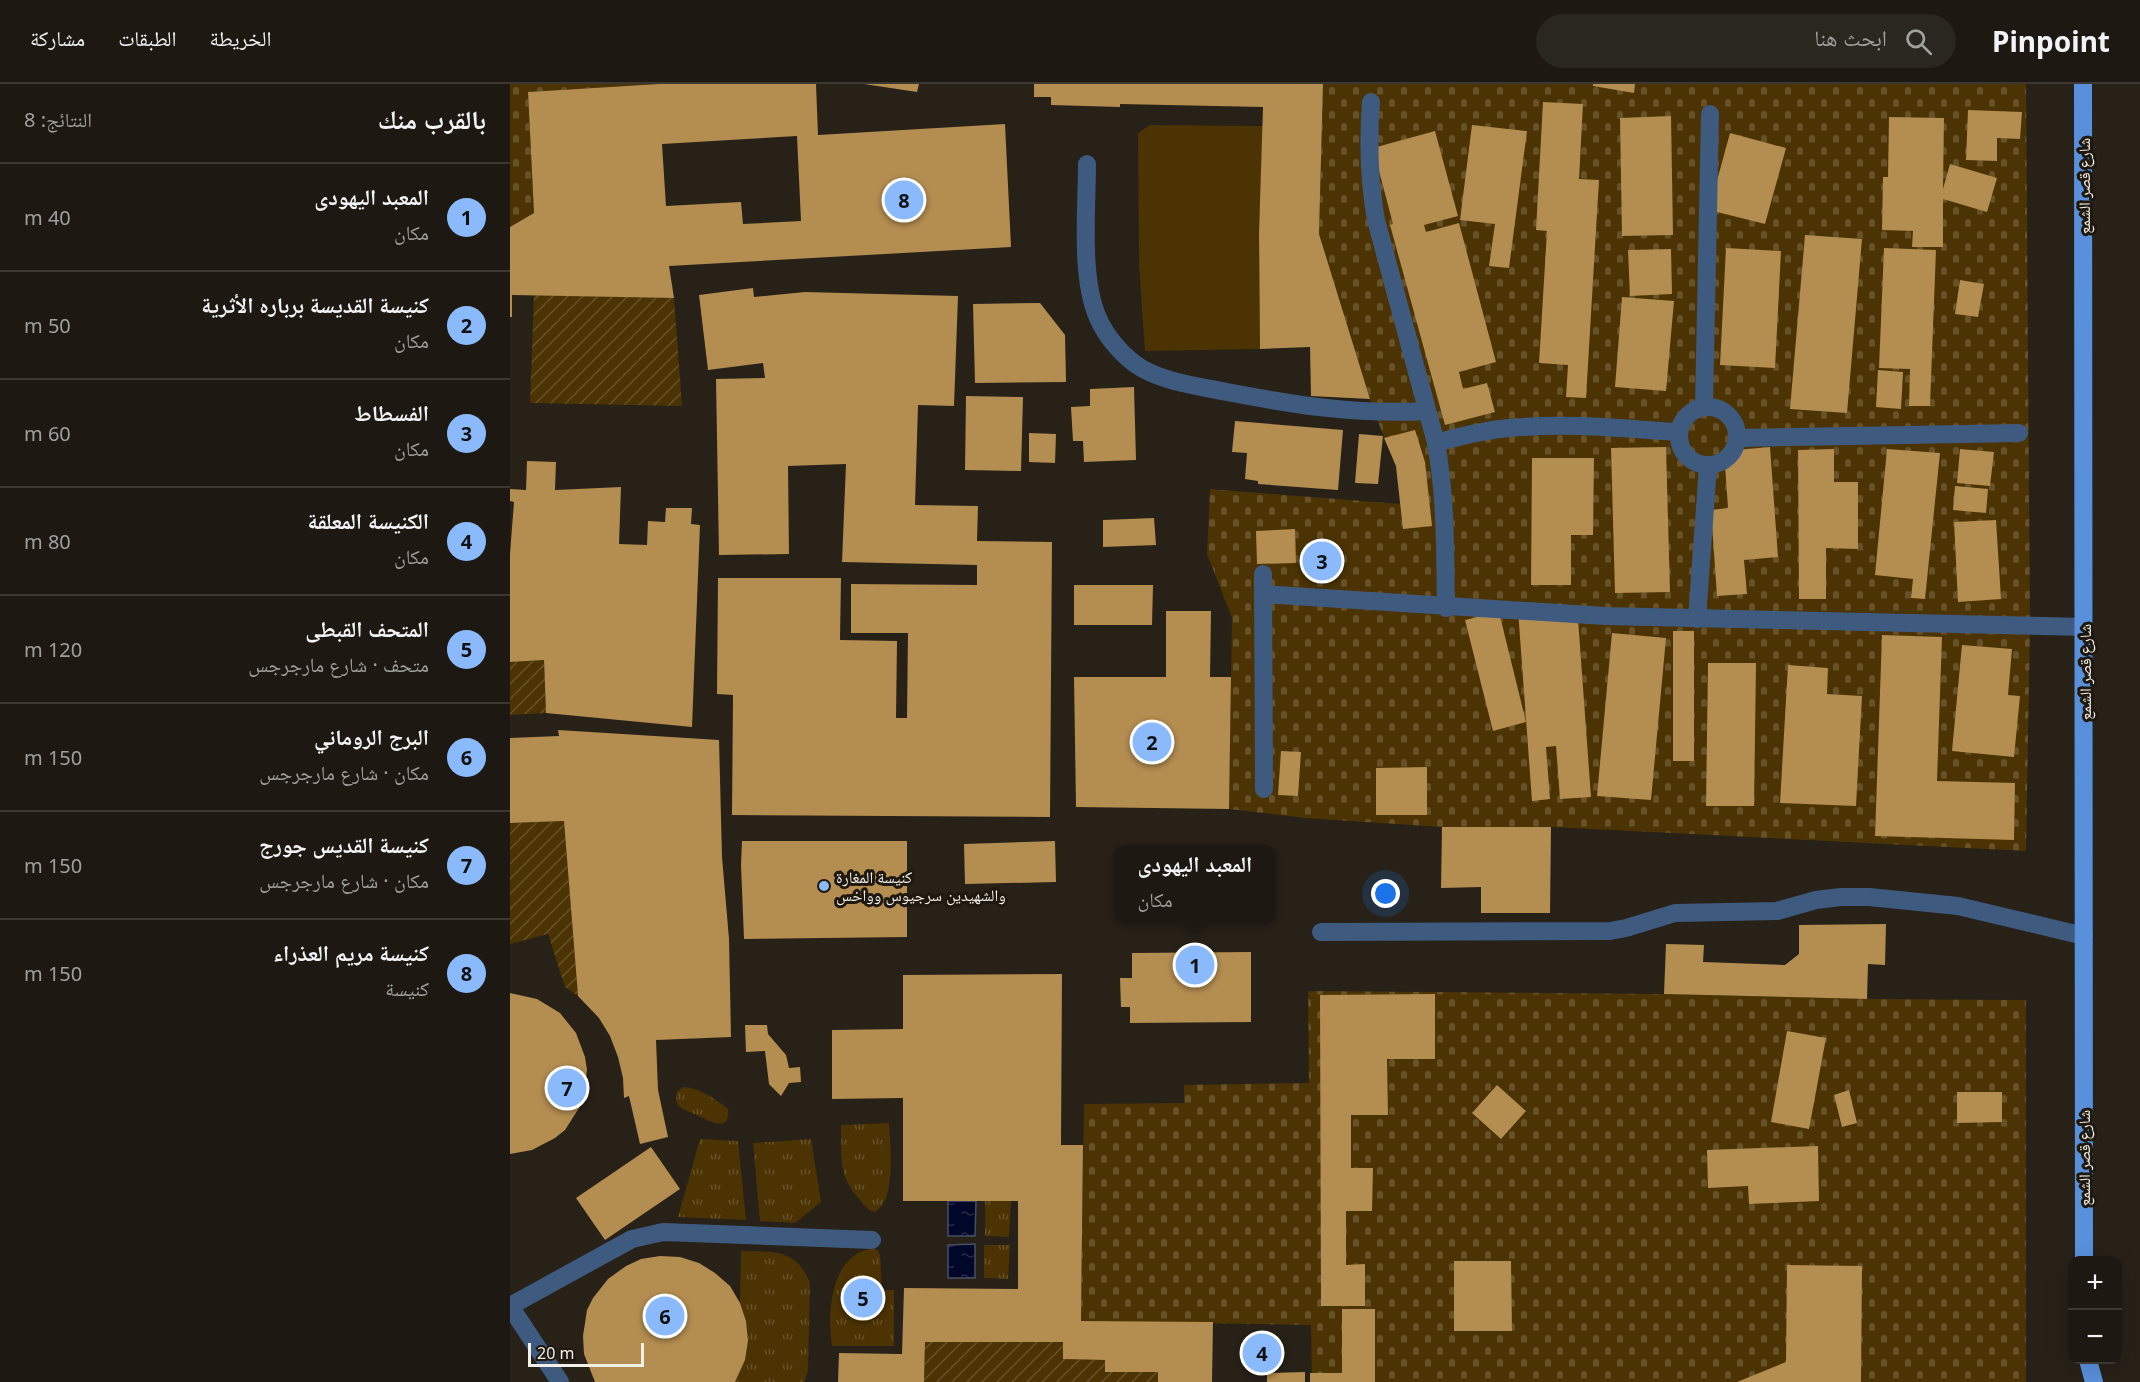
<!DOCTYPE html>
<html lang="ar">
<head>
<meta charset="utf-8">
<style>
  :root { --surface:#1d1912; --page:#2a2620; --text:#f1f3f6; --muted:#a0a09f; --line:#3b3832; --accent:#8abafc }
  body { margin:0; font-family:"Noto Sans","Noto Naskh Arabic",sans-serif; background:var(--page); color:var(--text); direction:rtl }
  .controls { position:absolute; right:18px; bottom:18px; display:grid; overflow:hidden; border-radius:12px; box-shadow:0 6px 24px #0002 }
  .controls button { width:54px; height:54px; display:grid; place-items:center; padding:0; border:0; border-bottom:2px solid var(--line); background:var(--surface); color:var(--text); font:30px sans-serif }
  .scale { position:absolute; left:18px; bottom:15px; width:116px; box-sizing:border-box; padding-left:6px; border:3px solid #f3efe9; border-top:0; font-size:16px; line-height:21px; white-space:nowrap; color:#f3efe9; -webkit-text-stroke:4px #1e180f; paint-order:stroke }
  .you { position:absolute; left:876px; top:810px; width:21px; height:21px; margin:-15px; border:4px solid #fff; border-radius:50%; background:#1a73e8; box-shadow:0 0 0 9px #1a73e833 }
  .badge { display:grid; place-items:center; width:39px; height:39px; border-radius:50%; background:var(--accent); color:#111; font-size:20px; font-weight:700 }
  .pin { position:absolute; translate:-50% -50%; border:3px solid #fff; box-shadow:0 2px 6px #0006 }
  .popup { position:absolute; left:604px; top:761px; width:162px; height:78px; box-sizing:border-box; display:grid; place-content:center; border-radius:12px; background:var(--surface); filter:drop-shadow(0 2px 4px #0005); font-size:20px; white-space:nowrap; color:var(--muted) }
  .popup b { font-size:22px; color:var(--text) }
  .popup::after { content:''; position:absolute; left:50%; top:100%; margin-left:-12px; border:12px solid transparent; border-top-color:var(--surface) }
  .list { margin:0; padding:0; list-style:none }
  h2 { display:flex; justify-content:space-between; align-items:center; height:78px; margin:0; padding:0 24px; font-size:26px }
  h2 small { font-size:20px; font-weight:400; color:var(--muted) }
  .list li { display:grid; grid-template-columns:39px 1fr auto; gap:18px; align-items:center; box-sizing:border-box; height:108px; padding:0 24px; border-top:2px solid var(--line) }
  .list b { display:block; font-size:22px; white-space:nowrap }
  .list p { margin:0; font-size:20px; white-space:nowrap; color:var(--muted) }
  .list em { font-size:20px; font-style:normal; color:var(--muted) }
  .icon { flex:none; width:33px; height:33px; fill:none; stroke:currentColor; stroke-width:2; stroke-linecap:round; stroke-linejoin:round }
  .map { position:relative; flex:none; width:1630px; height:1298px; overflow:hidden; direction:ltr }
  header { display:flex; align-items:center; gap:36px; box-sizing:border-box; height:84px; padding:0 30px; background:var(--surface); border-bottom:2px solid var(--line) }
  header strong { font-size:28px }
  nav { display:flex; gap:33px; margin-inline-start:auto; font-size:21px }
  .search { width:420px; height:54px; background:var(--page); display:flex; align-items:center; gap:15px; box-sizing:border-box; padding:0 21px; border-radius:33px; color:var(--muted); font-size:22px }
  main { display:flex }
  aside { flex:1; background:var(--surface) }
  .map>svg:first-child { display:block }
  .grass { fill:url(#grass-tufts) }
  .cemetery { fill:url(#cemetery-stones) }
  .garden { fill:url(#garden-furrows) }
  .pitch { fill:#4c3303 }
  .water { fill:url(#water-ripples); stroke:#494d62; stroke-width:1.5 }
  .building { fill:#b48d50; fill-rule:evenodd }
  .lines { fill:none; stroke-linecap:round; stroke-linejoin:round }
  .minor { stroke:#3f5a7f; stroke-width:18 }
  .major { stroke:#5890dc; stroke-width:18 }
  .poi-dot { fill:#8abafc; stroke:#1e180f; stroke-width:2 }
  .labels { text-anchor:middle; stroke-width:6; stroke-linejoin:round; paint-order:stroke }
  .street-label { font-size:16px; fill:#f3efe9; stroke:#1e180f }
  .poi-label { font-size:16px; fill:#f3efe9; stroke:#1e180f; text-anchor:start }
</style>
</head>
<body>
<header>
<strong>Pinpoint</strong>
<div class="search"><svg class="icon" aria-label="search" viewBox="0 0 24 24"><circle cx="10" cy="10" r="6"/><path d="M15 15l6 6"/></svg>ابحث هنا</div>
<nav><a>الخريطة</a><a>الطبقات</a><a>مشاركة</a></nav>
</header>
<main>
<div class="map">
<svg width="1630" height="1298" viewBox="0 0 1630 1298">
  <defs>
    <pattern id="grass-tufts" width="24" height="20" patternUnits="userSpaceOnUse" patternTransform="scale(1.5)"><rect width="24" height="20" fill="#4c3303"/><path d="M3 7l-1-3M5 7V3M7 7l1-3M15 17l-1-3M17 17v-4M19 17l1-3" fill="none" stroke="#665128"/></pattern>
    <pattern id="cemetery-stones" width="16" height="16" patternUnits="userSpaceOnUse" patternTransform="scale(1.5)"><rect width="16" height="16" fill="#4c3303"/><path d="M2 7V4a2 2 0 0 1 4 0v3zM10 15v-3a2 2 0 0 1 4 0v3z" fill="#665128"/></pattern>
    <pattern id="garden-furrows" width="10" height="10" patternUnits="userSpaceOnUse" patternTransform="scale(1.5)"><rect width="10" height="10" fill="#4c3303"/><path d="M-1 1l2-2M0 10L10 0M9 11l2-2" fill="none" stroke="#665128"/></pattern>
    <pattern id="water-ripples" width="26" height="14" patternUnits="userSpaceOnUse" patternTransform="scale(1.5)"><rect width="26" height="14" fill="#000728"/><path d="M2 4q2-2 4 0t4 0M15 11q2-2 4 0t4 0" fill="none" stroke="#262b47"/></pattern>
  </defs>
  <rect width="100%" height="100%" fill="#272118"/>
  <!-- grass -->
  <g class="grass">
    <path d="M173 1003C187 1003 208 1016 218 1025 221 1050 199 1037 187 1031 182 1029 173 1026 169 1022 165 1018 166 1013 167 1008Z"/>
    <path d="M379 1039C380 1060 387 1116 365 1128 358 1126 355 1122 350 1116 327 1090 332 1074 331 1041Z"/>
    <path d="M190 1055 228 1057 236 1136 168 1133Z"/>
    <path d="M301 1055 311 1118 285 1139 250 1137 243 1059Z"/>
    <path d="M475 1117H501L499 1153 475 1152Z"/>
    <path d="M474 1161H500L498 1195 474 1194Z"/>
    <path d="M364 1164 368 1167 370 1172 372 1206H384V1262H322C317 1228 320 1170 364 1164Z"/>
    <path d="M231 1167C264 1168 286 1164 300 1199L298 1287 294 1298H225L235 1276 238 1257 236 1237 230 1219Z"/>
  </g>
  <!-- cemetery -->
  <g class="cemetery">
    <path d="M0 0H149L18 8 24 129 0 143Z"/>
    <path d="M813 0H1516L1520 542 1516 767 1041 743H932L795 734 719 725 722 534 697 470 700 405 890 420 886 382 864 328 809 150Z"/>
    <path d="M798 907 1154 910 1357 915 1516 916V1298H802L801 1241 571 1237 574 1020 674 1019V1001L799 999Z"/>
  </g>
  <!-- garden -->
  <g class="garden">
    <path d="M24 211 164 214 172 322 20 319Z"/>
    <path d="M34 576 36 629 0 631V578Z"/>
    <path d="M54 737 68 912 55 903 38 850 0 860V739Z"/>
    <path d="M415 1258H553V1275L595 1276V1288H648V1298H414Z"/>
  </g>
  <!-- pitch -->
  <path class="pitch" d="M640 41 753 42 749 149 750 265 635 267 629 180 628 49Z"/>
  <!-- water -->
  <g class="water">
    <path d="M438 1117H466L465 1152H438Z"/>
    <path d="M465 1160V1194H438V1161Z"/>
  </g>
  <!-- building -->
  <g class="building">
    <path d="M149 0H306L308 51 495 40 501 163 159 182 164 214 2 211V233H0V143L24 129 18 8ZM287 52 291 137 233 140 231 118 156 122 152 60Z"/>
    <path d="M354 0H409L407 8Z"/>
    <path d="M524 0H813L809 150 860 315 801 312 800 263 750 265 749 149 753 23 610 20V23L541 21V13H524Z"/>
    <path d="M1083 0H1125L1124 9 1083 2Z"/>
    <path d="M1033 18 1073 20 1069 95 1089 96 1076 314 1056 313 1058 281 1029 279 1037 147 1026 146Z"/>
    <path d="M1458 26 1512 28 1510 55 1487 54V77L1456 76Z"/>
    <path d="M1161 32 1163 151 1112 152 1110 34Z"/>
    <path d="M1379 33 1434 34 1433 105 1440 80 1487 94 1477 128 1433 115V163H1402L1403 147 1372 146 1373 93H1378Z"/>
    <path d="M962 41 1017 47 999 184 979 182 985 140 950 136Z"/>
    <path d="M925 47 948 132 914 141 916 148 949 139 986 278 949 288 953 305 977 299 985 328 935 341 880 141 883 140 863 64Z"/>
    <path d="M1220 49 1276 64 1255 140 1199 126Z"/>
    <path d="M1295 151 1352 155 1337 329 1280 325Z"/>
    <path d="M1216 164 1271 167 1265 284 1210 281Z"/>
    <path d="M1374 164 1426 166 1420 322H1399L1400 285 1369 284Z"/>
    <path d="M1161 165 1162 210 1120 212 1118 166Z"/>
    <path d="M1450 196 1474 200 1468 233 1445 230Z"/>
    <path d="M243 204 244 213 295 208 448 212 444 322 408 321 405 421 468 422 467 457 542 458 540 733 222 731 223 611 207 610 208 494H331L330 556 387 557 386 634H397L398 549H341V500L467 501V481L332 478 336 380 278 382 279 470 209 471 206 295 255 294 253 279 198 286 189 211Z"/>
    <path d="M1112 213 1164 217 1156 307 1105 303Z"/>
    <path d="M530 219 555 251 556 298 465 299 463 220Z"/>
    <path d="M1368 286 1393 288 1391 325 1366 323Z"/>
    <path d="M624 303 626 376 574 378 573 357H563L561 323 580 322V305Z"/>
    <path d="M456 312 513 313 511 387 455 386Z"/>
    <path d="M725 337 833 346 828 406 748 400V397L735 395 737 369 722 368Z"/>
    <path d="M905 346 915 378 922 442 893 445 886 382 874 354Z"/>
    <path d="M519 349 546 350 545 379 519 378Z"/>
    <path d="M849 350 873 352 868 400 845 399Z"/>
    <path d="M1156 363 1160 508 1105 509 1101 364Z"/>
    <path d="M1260 363 1268 473 1234 476 1237 510 1207 512 1201 426 1218 424 1214 367Z"/>
    <path d="M1324 365V398H1348V465L1316 464V515H1289L1288 366Z"/>
    <path d="M1377 365 1430 369 1415 515 1401 514 1403 495 1365 491Z"/>
    <path d="M1450 365 1484 368 1480 402 1447 399Z"/>
    <path d="M1022 374H1084L1083 451H1061V501H1021Z"/>
    <path d="M17 377 46 378 45 406 111 403 109 460 137 461 138 437 155 438 156 424H182L181 440 190 441 182 643 36 629 34 576 0 578V470L4 418 0 417V405L16 406Z"/>
    <path d="M1445 402 1478 405 1476 429 1443 426Z"/>
    <path d="M644 434 646 461 593 463V436Z"/>
    <path d="M1486 436 1491 515 1448 518 1444 438Z"/>
    <path d="M785 445 786 479 747 480 746 447Z"/>
    <path d="M564 501H643L642 541H564Z"/>
    <path d="M1067 521 1081 713 1050 715 1046 662 1036 663 1040 715 1022 717 1008 526Z"/>
    <path d="M656 527H701L700 593H721L719 725 566 723 564 593H656Z"/>
    <path d="M989 528 1016 638 983 647 955 536Z"/>
    <rect x="1163" y="547" width="21" height="130"/>
    <path d="M1102 549 1156 554 1141 716 1087 712Z"/>
    <path d="M1372 551 1432 553 1427 697 1505 699 1504 756 1365 752Z"/>
    <path d="M1452 561 1502 565 1498 611 1510 612 1504 673 1442 667Z"/>
    <path d="M1198 579H1246L1244 722H1196Z"/>
    <path d="M1278 581 1318 584 1317 610 1352 612 1346 722 1270 719Z"/>
    <path d="M48 646 209 656 212 773 219 855 221 953 146 956 148 1006 158 1053 130 1060 119 1012 114 1014 113 994 108 973 100 952 89 934 68 912 54 737 0 739V654L49 652Z"/>
    <path d="M771 667 791 668 788 712 768 711Z"/>
    <path d="M917 683V731H866V684Z"/>
    <path d="M932 743H1041L1040 829H971V803L931 804Z"/>
    <path d="M232 757H397V853L234 855 231 781Z"/>
    <path d="M545 757 546 798 455 800 454 760Z"/>
    <path d="M1376 840 1375 881 1358 880 1357 915 1154 910 1156 860 1194 861 1193 878 1275 881 1289 870V841Z"/>
    <path d="M741 868V938L620 939V923H611L610 894H622V869Z"/>
    <path d="M552 890 551 1061H573L571 1237 703 1238 702 1298H648V1288H595V1276L553 1275V1258H415L414 1298H328L329 1269 392 1270 394 1204 508 1205V1117H393V1014L322 1015V946L393 945V891Z"/>
    <path d="M0 909 27 915 50 929 66 949 75 973 77 986 74 1012 69 1024 55 1046 45 1054 22 1066 0 1070Z"/>
    <path d="M925 910V975H877L878 1031H841V1084H863L862 1127H836V1181L855 1180V1222H811L810 911Z"/>
    <path d="M235 941H257L258 950 276 971 279 984 290 983 291 998 279 999 271 1012 259 1000 255 967 236 968Z"/>
    <path d="M1277 947 1316 954 1299 1045 1261 1038Z"/>
    <path d="M987 1001 1016 1027 991 1055 962 1029Z"/>
    <path d="M1339 1006 1347 1039 1332 1043 1324 1011Z"/>
    <path d="M1447 1008H1492V1038L1447 1039Z"/>
    <path d="M1308 1062 1309 1117 1239 1120 1238 1102 1198 1104 1197 1066Z"/>
    <path d="M141 1063 170 1105 95 1156 66 1114Z"/>
    <path d="M150 1172 170 1173 189 1179 205 1189 220 1202 230 1219 236 1237 238 1257 235 1276 225 1298H85L74 1270 73 1252 77 1226 83 1214 98 1195 116 1182 131 1175Z"/>
    <path d="M944 1177H1001L1002 1247H944Z"/>
    <path d="M1277 1181 1352 1182 1351 1298H1227L1276 1278Z"/>
    <path d="M832 1225H865V1298H800V1289H832Z"/>
    <path d="M795 1288V1298H757V1289Z"/>
  </g>
  <g class="lines">
    <!-- minor -->
    <g class="minor">
      <path d="M861 18C858 57 859 97 866 136L926 359C936 413 935 468 936 524"/>
      <path d="M577 80C577 125 570 194 588 234 596 253 615 275 633 285 659 299 688 302 717 308 785 321 847 331 917 327"/>
      <path d="M1194 323 1200 30"/>
      <circle cx="1198" cy="352" r="29"/>
      <path d="M1227 354 1509 349"/>
      <path d="M926 359C954 351 982 344 1012 343 1064 339 1116 345 1168 348"/>
      <path d="M753 490 754 705"/>
      <path d="M753 510 1095 532 1575 543"/>
      <path d="M1187 535 1198 382"/>
      <path d="M811 848 1100 847 1116 844 1165 829 1267 827 1306 816 1331 813H1359L1448 822 1574 852"/>
      <path d="M50 1298 0 1222 122 1155 153 1148 362 1156"/>
    </g>
    <!-- major -->
    <g class="major">
      <path d="M1573 0 1574 1176"/>
      <path d="M1578 1276 1584 1298"/>
    </g>
  </g>
  <!-- markers -->
  <circle class="poi-dot" cx="314" cy="802" r="6"/>
  <g class="labels">
    <!-- street labels -->
    <g class="street-label">
      <text transform="translate(1574 102) rotate(-90)" y="6">شارع قصر الشمع</text>
      <text transform="translate(1575 588) rotate(-90)" y="6">شارع قصر الشمع</text>
      <text transform="translate(1574 1074) rotate(-90)" y="6">شارع قصر الشمع</text>
    </g>
    <!-- poi labels -->
    <g class="poi-label">
      <text x="326" y="799">كنيسة المغارة<tspan x="326" dy="18">والشهيدين سرجيوس وواخس</tspan></text>
    </g>
  </g>
</svg>
<div class="controls">
<button>+</button>
<button>−</button>
</div>
<div class="scale">20 m</div>
<div class="you"></div>
<div class="pin badge" style="left:685px;top:881px">1</div>
<div class="popup"><b>المعبد اليهودى</b>مكان</div>
<div class="pin badge" style="left:642px;top:658px">2</div>
<div class="pin badge" style="left:812px;top:477px">3</div>
<div class="pin badge" style="left:752px;top:1269px">4</div>
<div class="pin badge" style="left:353px;top:1214px">5</div>
<div class="pin badge" style="left:155px;top:1232px">6</div>
<div class="pin badge" style="left:57px;top:1004px">7</div>
<div class="pin badge" style="left:394px;top:116px">8</div>
</div>
<aside>
<h2>بالقرب منك<small>النتائج: 8</small></h2>
<ul class="list">
<li><span class="badge">1</span><div><b>المعبد اليهودى</b><p>مكان</p></div><em>40 m</em></li>
<li><span class="badge">2</span><div><b>كنيسة القديسة برباره الأثرية</b><p>مكان</p></div><em>50 m</em></li>
<li><span class="badge">3</span><div><b>الفسطاط</b><p>مكان</p></div><em>60 m</em></li>
<li><span class="badge">4</span><div><b>الكنيسة المعلقة</b><p>مكان</p></div><em>80 m</em></li>
<li><span class="badge">5</span><div><b>المتحف القبطى</b><p>متحف · شارع مارجرجس</p></div><em>120 m</em></li>
<li><span class="badge">6</span><div><b>البرج الروماني</b><p>مكان · شارع مارجرجس</p></div><em>150 m</em></li>
<li><span class="badge">7</span><div><b>كنيسة القديس جورج</b><p>مكان · شارع مارجرجس</p></div><em>150 m</em></li>
<li><span class="badge">8</span><div><b>كنيسة مريم العذراء</b><p>كنيسة</p></div><em>150 m</em></li>
</ul>
</aside>
</main>
</body>
</html>
